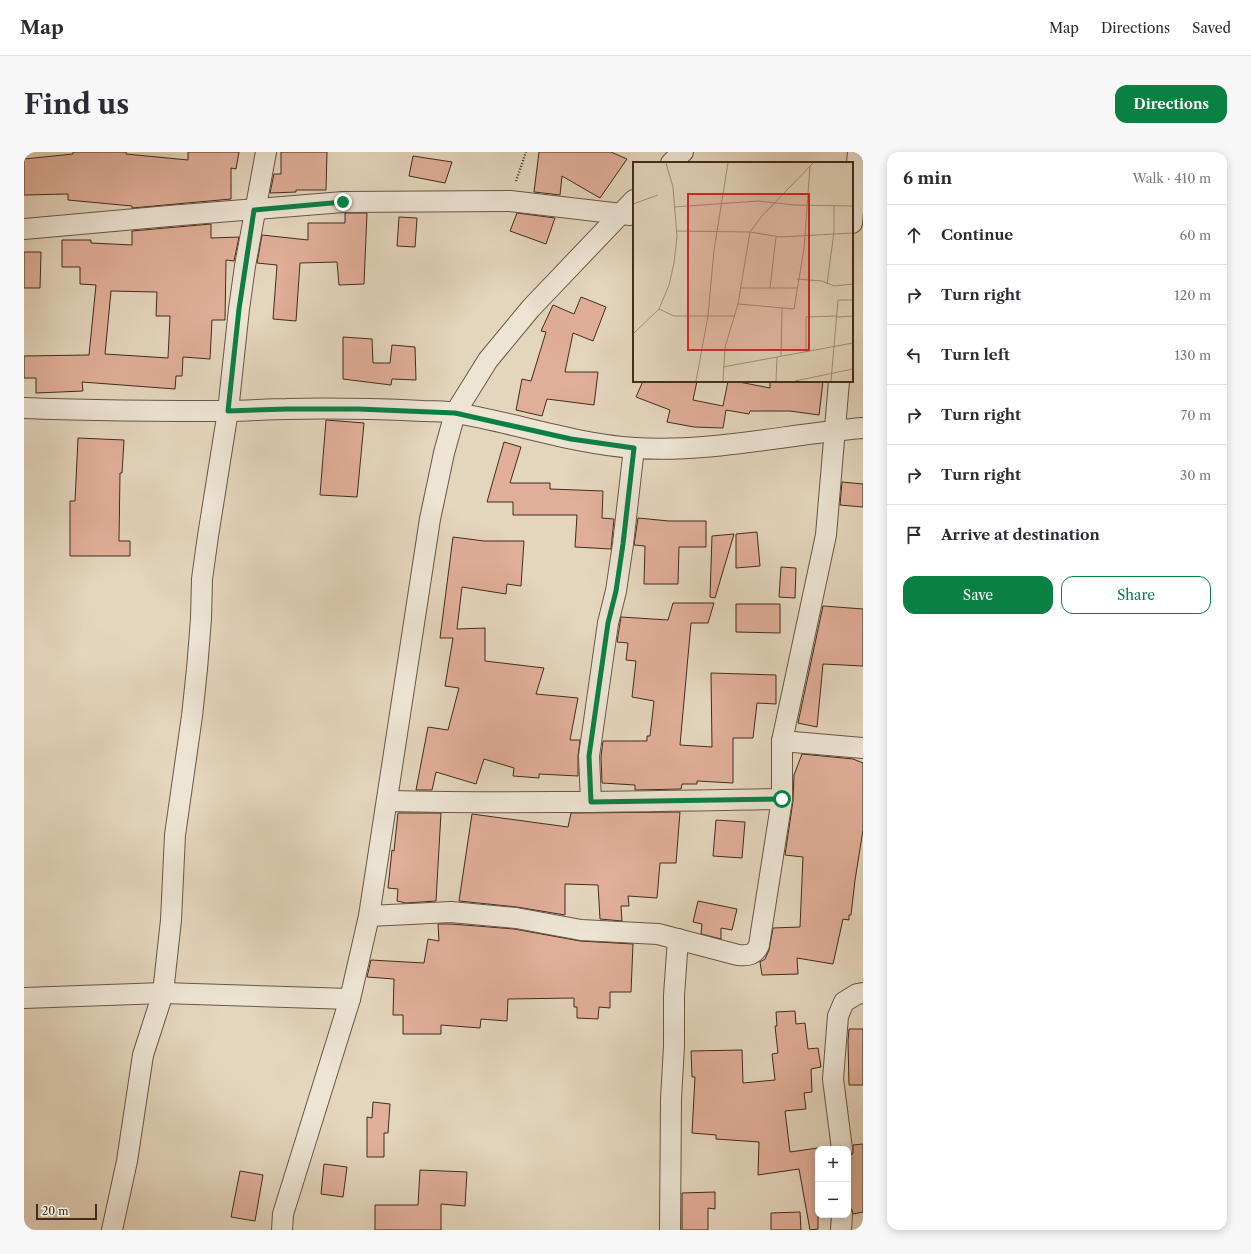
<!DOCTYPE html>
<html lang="en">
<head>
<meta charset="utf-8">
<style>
  :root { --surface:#fff; --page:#f7f7f7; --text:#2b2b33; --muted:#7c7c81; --line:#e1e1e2; --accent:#0b8043 }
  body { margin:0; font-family:"Libre Caslon Text",serif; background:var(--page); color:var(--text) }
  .controls { position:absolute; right:12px; bottom:12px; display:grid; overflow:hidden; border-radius:8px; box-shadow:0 2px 10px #0003 }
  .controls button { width:36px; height:36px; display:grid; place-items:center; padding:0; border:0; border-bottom:1px solid var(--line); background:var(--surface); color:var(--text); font:20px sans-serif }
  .scale { position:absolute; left:12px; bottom:10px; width:61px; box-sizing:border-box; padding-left:4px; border:2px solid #402d1b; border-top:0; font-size:11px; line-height:14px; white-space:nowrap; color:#402d1b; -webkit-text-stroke:3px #ede4d4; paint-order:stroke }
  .stop { position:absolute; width:12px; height:12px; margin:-9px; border:3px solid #0b8043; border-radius:50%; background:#fff }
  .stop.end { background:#0b8043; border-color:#fff; box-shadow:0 1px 4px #0008 }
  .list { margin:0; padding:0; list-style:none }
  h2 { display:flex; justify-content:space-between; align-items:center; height:52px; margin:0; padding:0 16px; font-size:17px }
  h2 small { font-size:13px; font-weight:400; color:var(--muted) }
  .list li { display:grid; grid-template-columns:26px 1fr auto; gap:12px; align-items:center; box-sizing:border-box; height:60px; padding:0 16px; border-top:1px solid var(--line) }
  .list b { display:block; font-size:15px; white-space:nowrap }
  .list em { font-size:13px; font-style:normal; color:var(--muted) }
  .actions { display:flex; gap:8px; padding:12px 16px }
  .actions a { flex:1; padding:9px 0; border:1px solid var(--accent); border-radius:12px; text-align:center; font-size:14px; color:var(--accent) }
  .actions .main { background:var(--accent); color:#fff }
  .icon { flex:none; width:22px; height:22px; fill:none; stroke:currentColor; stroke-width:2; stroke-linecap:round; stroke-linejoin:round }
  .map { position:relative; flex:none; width:839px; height:1078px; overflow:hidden; border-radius:12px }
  header { display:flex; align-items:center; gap:24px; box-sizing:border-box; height:56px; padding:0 20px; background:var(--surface); border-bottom:1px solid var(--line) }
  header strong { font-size:19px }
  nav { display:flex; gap:22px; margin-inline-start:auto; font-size:14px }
  .intro { display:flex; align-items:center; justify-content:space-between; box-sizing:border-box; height:96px; padding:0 24px }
  h1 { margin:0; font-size:28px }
  .button { padding:10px 18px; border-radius:12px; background:var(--accent); color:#fff; font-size:14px; font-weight:700 }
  main { display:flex; gap:24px; padding:0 24px }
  aside { flex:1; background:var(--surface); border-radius:12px; box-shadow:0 2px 10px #0003 }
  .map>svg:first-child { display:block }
  .building { fill:#e1ae99; stroke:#402d1b; fill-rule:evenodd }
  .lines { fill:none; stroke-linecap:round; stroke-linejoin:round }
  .minor-casing { stroke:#695744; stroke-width:22 }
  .path { stroke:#402d1b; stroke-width:2.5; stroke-dasharray:1 2; stroke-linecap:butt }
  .minor { stroke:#ede4d4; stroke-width:20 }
  .route { stroke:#0b8043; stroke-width:5 }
  .inset-road { fill:none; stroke:#a2927c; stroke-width:1 }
  .view { fill:#d62828; fill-opacity:0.15; stroke:#d62828; stroke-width:2 }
  .inset-edge { fill:none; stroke:#402d1b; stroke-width:2 }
</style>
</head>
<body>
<header>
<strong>Map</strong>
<nav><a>Map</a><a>Directions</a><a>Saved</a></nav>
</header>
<div class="intro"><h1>Find us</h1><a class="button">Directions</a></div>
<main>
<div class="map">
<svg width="839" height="1078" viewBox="0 0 839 1078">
  <rect width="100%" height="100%" fill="#e4d5bd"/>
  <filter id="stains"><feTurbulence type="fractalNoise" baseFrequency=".005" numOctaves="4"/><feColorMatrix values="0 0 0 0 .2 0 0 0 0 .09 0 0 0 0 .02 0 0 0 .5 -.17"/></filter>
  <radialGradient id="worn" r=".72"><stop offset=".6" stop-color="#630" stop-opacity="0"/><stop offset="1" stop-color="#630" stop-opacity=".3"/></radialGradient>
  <!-- building -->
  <g class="building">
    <path d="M49 0H102V2L164 8V0H215L212 17 207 16V47L108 56V54L44 48V42L0 43V7L49 2Z"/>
    <path d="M257 0H303L302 38H272V40L246 41 250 22H257Z"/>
    <path d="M515 0H587L603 7 576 46 538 24 536 43 510 40Z"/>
    <path d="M389 4 428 10 421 31 385 24Z"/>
    <path d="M321 61H343L340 132 315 133 313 110 276 111 272 169 249 167 253 113 233 111 238 83 284 88V71H321Z"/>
    <path d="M493 61 531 66 522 92 486 79Z"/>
    <path d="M375 65 393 66 391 95 373 94Z"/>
    <path d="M187 72V86L215 85 210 109 202 108 201 168H188L186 207 159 205 158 224H152L151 237 58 230 59 239 12 241V226H0V204L65 203 72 133 56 132V115H38V88H67V91L108 93V79ZM87 139 133 140 132 164H146L144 206 81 202Z"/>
    <path d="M0 100H17L16 136H0Z"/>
    <path d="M557 145 582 155 569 189 549 181 541 220H574L570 253 523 247 518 264 492 258 498 227 507 229 522 180 517 179 529 153 550 162Z"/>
    <path d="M319 185 348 187 349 211H366L368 193 391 195 392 228 368 227 367 233 319 227Z"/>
    <path d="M619 229H673L669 248 699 254 704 229H710L746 236V229H799L795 263 766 259H726L725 262 702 258 699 276 670 275 643 270 646 258 612 245Z"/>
    <path d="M302 268 340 271 333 345 296 343Z"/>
    <path d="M54 286 100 288 98 321H96L95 389H106V404H46V349H51Z"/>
    <path d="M480 290 497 295 486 331H526V337L579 339 578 366 590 367 587 397 551 395 553 363H489V350H463Z"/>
    <path d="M818 330 839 332V355L816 353Z"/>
    <path d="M614 366 645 369H682V395H655L654 432H620L621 394 610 393Z"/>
    <path d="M733 380 736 414 712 416V382Z"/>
    <path d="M710 382 691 446 686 445 688 384Z"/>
    <path d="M429 385 460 389H500L497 434 483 432 482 442 438 435 433 477 461 476V509L520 516 512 542 554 546 546 588H556L554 604V624L515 622V626L489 624 490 616 460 607 452 632 412 620 408 638H392L404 575 424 578 435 536 421 534 429 486H416Z"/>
    <path d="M757 415 772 416 771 446 755 445Z"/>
    <path d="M649 451H690L684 471H667L656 593 688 595 687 521 752 523V552L733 551 729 586H709V631L673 629V632H658L657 637 611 638V633L578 631 577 605 579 589H623V584H626L630 549 608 545 612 509 602 508 604 491 593 490 597 465 644 468Z"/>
    <path d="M712 452H756V481L712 480Z"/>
    <path d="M799 454 839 457V514L799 512 793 575 774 571Z"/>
    <path d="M778 602 829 607 839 611V678L831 728 827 763H825V768L819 767 809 812 773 806 774 822 738 823 736 810 741 807 745 798 749 776 776 775 779 705 761 703 769 649 770 623Z"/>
    <path d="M656 660 652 711H636L633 746 604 744 605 754H597L598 769 576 767 574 733 541 732V763L493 755 435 749 448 662 544 675 547 661Z"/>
    <path d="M374 661H417L412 749 382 751 373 749 374 737 364 736 368 698 370 699Z"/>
    <path d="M692 668 721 670 718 706 689 704Z"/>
    <path d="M674 749 713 757 708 778 697 776V787L677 782 678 772 669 770Z"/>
    <path d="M414 772H427L490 777 556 789 609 792 607 840H586V856L575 855 574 867 553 866V855H550V846L484 847 483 869 457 867 456 876 417 873V882H379V863H369L370 827 343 825 347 808 400 811 404 787 415 789Z"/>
    <path d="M771 859 772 872 781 871 784 897 794 896 797 915 787 917 788 940 780 941 782 957 761 959 766 1000 794 996V1077L786 1078 775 1017 734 1023 735 990 692 987V983L668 981 671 925H668L667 899 718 898 719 931 751 928 748 902 754 901 751 874H753L752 860Z"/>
    <path d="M825 877H839V933H825L824 889Z"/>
    <path d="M349 950 366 952 364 981H360V1005H343V965L348 966Z"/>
    <path d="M839 992V1060L829 1062 828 1058 824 1053V1007L829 1001V993Z"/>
    <path d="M300 1012 323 1015 319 1045 297 1042Z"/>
    <path d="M396 1018 443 1020 441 1054 417 1052V1078H351V1053H394Z"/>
    <path d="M216 1019 239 1023 231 1069 207 1065Z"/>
    <path d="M691 1040V1057L684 1056V1078H658V1041Z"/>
    <path d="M776 1060 777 1078H747V1061Z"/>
  </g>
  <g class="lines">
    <!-- minor casing -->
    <g class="minor-casing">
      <g id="minor">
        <path d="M647 11 659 0"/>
        <path d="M828 71 834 0"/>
        <path d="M0 77 145 64 319 50 486 49 606 63"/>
        <path d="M0 256C68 259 136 259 204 259 223 259 243 257 263 257 308 256 353 257 399 259 410 259 421 259 432 261 492 271 550 292 611 296 688 301 763 282 839 276"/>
        <path d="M758 589 839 596"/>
        <path d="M363 649C495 652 626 649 758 647"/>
        <path d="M567 650 565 604 584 471 592 439 599 392 610 296"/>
        <path d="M345 764 427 760 492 766 557 778 634 782 714 803C724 804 731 803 735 793L758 647V589L802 383 815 229"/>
        <path d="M0 846 139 841 326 847"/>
        <path d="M818 997 809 927 814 864 820 850 833 842 839 841"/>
        <path d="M88 1078 103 1009 119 903 139 841 147 768 151 683 168 564 173 517 177 467 178 427 184 384 204 259 215 157 221 114 242 0"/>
        <path d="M258 1078 259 1062 326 847 345 764 406 367 420 301 431 261 464 208 507 156 610 48"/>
        <path d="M646 1078 647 947 650 894V843L654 787"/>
        <path d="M817 1078 818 1063"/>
      </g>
    </g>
    <!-- path -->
    <path class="path" d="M492 29 502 0"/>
    <!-- minor -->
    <use href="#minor" class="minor"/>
  </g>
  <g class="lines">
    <!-- route -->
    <path class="route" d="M319 50 230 58 215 157 204 259 263 257H334L431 261 547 287 610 296 599 392 592 439 584 471 565 604 567 650 758 647"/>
  </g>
  <!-- overview -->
  <g transform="translate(609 10)">
    <rect width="220" height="220" fill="#e4d5bd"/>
    <path class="inset-road" d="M0 42 25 33M41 45 125 39 161 43 220 44M43 69 117 70 147 75 220 71M164 117 189 119 201 124 220 122M194 122 201 70V44M107 126H164M137 126 143 75M105 142 161 147 171 87 177 4M26 147 41 154H102M204 155 220 154M0 172 26 147 36 123 41 101 44 74 40 25 33 1M173 189V155L204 154M148 194 149 146M90 205 220 181M63 219 75 154 81 88 95 1M90 219 92 185 105 142 117 70 128 55 180 1M143 219 144 195M162 219 220 207M198 219 205 138H220"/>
    <path class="view" d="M55 32H176V188H55Z"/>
    <rect width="220" height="220" class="inset-edge"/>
  </g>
  <rect width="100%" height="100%" filter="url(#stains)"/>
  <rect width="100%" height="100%" fill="url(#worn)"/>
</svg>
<div class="controls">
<button>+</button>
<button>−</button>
</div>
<div class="scale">20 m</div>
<div class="stop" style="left:758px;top:647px"></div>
<div class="stop end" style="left:319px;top:50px"></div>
</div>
<aside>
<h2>6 min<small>Walk · 410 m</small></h2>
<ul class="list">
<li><svg class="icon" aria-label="ahead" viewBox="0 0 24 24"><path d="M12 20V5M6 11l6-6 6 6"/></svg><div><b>Continue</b></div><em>60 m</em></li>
<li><svg class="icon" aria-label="right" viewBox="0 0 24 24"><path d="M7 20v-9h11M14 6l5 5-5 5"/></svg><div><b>Turn right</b></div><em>120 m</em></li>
<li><svg class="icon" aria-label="left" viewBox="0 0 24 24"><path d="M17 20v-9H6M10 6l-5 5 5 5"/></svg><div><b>Turn left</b></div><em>130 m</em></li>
<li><svg class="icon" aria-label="right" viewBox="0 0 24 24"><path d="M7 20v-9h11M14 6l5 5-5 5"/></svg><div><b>Turn right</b></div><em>70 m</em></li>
<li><svg class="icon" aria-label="right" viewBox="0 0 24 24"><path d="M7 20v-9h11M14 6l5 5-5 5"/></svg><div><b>Turn right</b></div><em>30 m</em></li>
<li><svg class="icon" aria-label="arrive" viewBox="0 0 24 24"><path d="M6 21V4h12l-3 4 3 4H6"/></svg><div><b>Arrive at destination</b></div></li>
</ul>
<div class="actions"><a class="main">Save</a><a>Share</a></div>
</aside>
</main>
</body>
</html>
